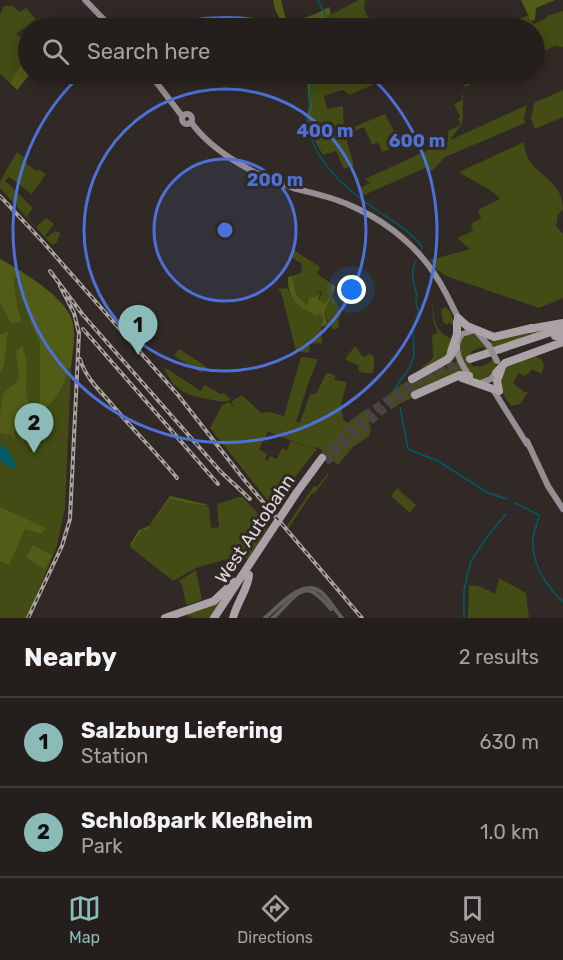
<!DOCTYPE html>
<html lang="en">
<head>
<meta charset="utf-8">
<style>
  :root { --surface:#241f1c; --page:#2c2725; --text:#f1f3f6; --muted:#a3a2a3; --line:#413d3b; --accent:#8bbbb9 }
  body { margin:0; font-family:Rubik,sans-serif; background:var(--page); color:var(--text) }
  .you { position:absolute; left:352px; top:290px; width:21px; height:21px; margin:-15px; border:4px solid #fff; border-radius:50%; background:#1a73e8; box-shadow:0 0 0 9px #1a73e833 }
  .badge { display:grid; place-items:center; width:39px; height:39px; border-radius:50%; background:var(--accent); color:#111; font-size:20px; font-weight:700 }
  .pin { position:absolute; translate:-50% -50px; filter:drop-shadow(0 2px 3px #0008) }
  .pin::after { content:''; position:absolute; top:32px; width:21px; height:18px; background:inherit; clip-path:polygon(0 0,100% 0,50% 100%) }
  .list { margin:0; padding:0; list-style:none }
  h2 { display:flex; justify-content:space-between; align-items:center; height:78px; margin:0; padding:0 24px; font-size:26px }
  h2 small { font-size:20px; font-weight:400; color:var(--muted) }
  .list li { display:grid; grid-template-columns:39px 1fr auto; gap:18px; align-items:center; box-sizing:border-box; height:90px; padding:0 24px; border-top:2px solid var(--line) }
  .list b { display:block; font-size:22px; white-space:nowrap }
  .list p { margin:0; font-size:20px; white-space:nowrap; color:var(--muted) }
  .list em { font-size:20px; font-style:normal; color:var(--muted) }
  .icon { flex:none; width:33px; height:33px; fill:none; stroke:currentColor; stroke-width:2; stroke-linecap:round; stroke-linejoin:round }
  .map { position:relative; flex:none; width:563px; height:618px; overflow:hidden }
  .search { position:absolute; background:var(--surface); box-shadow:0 3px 15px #0003; left:18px; right:18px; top:18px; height:66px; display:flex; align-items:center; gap:15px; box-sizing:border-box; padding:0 21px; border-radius:33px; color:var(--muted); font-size:22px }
  .sheet { height:258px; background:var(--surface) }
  nav { display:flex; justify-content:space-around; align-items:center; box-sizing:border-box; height:84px; border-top:2px solid var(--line); background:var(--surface); font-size:16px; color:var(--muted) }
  nav a { display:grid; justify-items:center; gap:3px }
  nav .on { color:var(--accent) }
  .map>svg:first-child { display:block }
  .green { fill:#434c14 }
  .forest { fill:#515d16 }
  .water { fill:#005b67 }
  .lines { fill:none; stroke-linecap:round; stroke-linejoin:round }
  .stream { stroke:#005b67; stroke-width:1.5 }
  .highway-tunnel { stroke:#4a4440; stroke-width:8; stroke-dasharray:8 4; stroke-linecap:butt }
  .minor { stroke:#605d5f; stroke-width:4 }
  .major { stroke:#958e93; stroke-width:6 }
  .highway { stroke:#aaa2a7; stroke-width:8 }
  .rail-casing { stroke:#a9a4a0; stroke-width:4 }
  .rail { stroke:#302925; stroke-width:1.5; stroke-dasharray:4.5; stroke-linecap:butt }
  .major-bridge { stroke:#958e93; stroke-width:6 }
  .ring { fill:none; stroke:#4d71d8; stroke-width:3 }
  .labels { text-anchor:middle; stroke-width:6; stroke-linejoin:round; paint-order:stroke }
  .street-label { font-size:18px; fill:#dedad7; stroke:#302925 }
  .centre { fill:#4d71d8; stroke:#302925; stroke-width:3 }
  .ring-label { font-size:18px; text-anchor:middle; font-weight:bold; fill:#4d71d8; stroke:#302925; stroke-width:6; stroke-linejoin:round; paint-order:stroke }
</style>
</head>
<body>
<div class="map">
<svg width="563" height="618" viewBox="0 0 563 618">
  <rect width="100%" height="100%" fill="#302925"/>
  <!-- green -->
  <g class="green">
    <path d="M359 0H365L364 9 374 28H331H333L328 16Z"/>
    <path d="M4 6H13L19 12 26 8 36 19 16 34 28 40V54L10 83 0 74V15Z"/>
    <path d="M563 11V47L555 46 535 55 534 28H500L528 15 533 24 547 18V16Z"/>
    <path d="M317 74H391L383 80 350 95 343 90 324 96 327 109 343 106 344 131 385 114 394 131 397 130 403 143 382 152 378 142 372 145 364 127 345 135 354 165 344 169 336 151 323 155 315 141 308 121 312 98 311 79Z"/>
    <path d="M464 74H492L465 87Z"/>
    <path d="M463 86V119L461 125 450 140 527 105 524 118 525 123 445 157 432 171 425 168 364 195 357 190 370 183 365 179 448 141V131L460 125 458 118 460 117 454 104 462 100Z"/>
    <path d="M563 90V117L535 129 531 119 534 103Z"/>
    <path d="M524 142C525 176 563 175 563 209L558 215 556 226 563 234V298L539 308 446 276 437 270 430 260 470 249 457 238 473 231 471 224 481 218 478 210 500 199C489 186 472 182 459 172Z"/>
    <path d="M17 152 24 158 23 161 36 171 38 169 46 174 32 194 9 177 5 181 33 208 27 216 36 227 46 218 54 224 45 236 47 237 55 231 59 232 60 235 56 243 52 245 0 188V181Z"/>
    <path d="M292 249 320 267 317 274 332 284V293L325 303 318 301 322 292 319 290 316 297 308 302V306C296 300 294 288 292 276L301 273 302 264 291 257Z"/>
    <path d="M0 259C31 278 55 291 73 323L65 508 57 546 27 618H0Z"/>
    <path d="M287 288C293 299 300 307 311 313L310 300 323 316 321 322 322 343 310 344 309 353 296 351 281 292 277 289Z"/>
    <path d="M333 296 341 315 338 319 339 327 334 330C322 317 324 310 333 296Z"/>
    <path d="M432 296C434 317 432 330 453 340L448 356 415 374 433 358 432 335 438 333 433 321Z"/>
    <path d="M445 307 450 311 455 324 452 325 449 322 447 325 443 322 441 310Z"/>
    <path d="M562 324 493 348 489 342 537 328Z"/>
    <path d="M473 333 480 336 488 350 482 347 472 351 469 357 472 366C481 367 487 366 493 359L496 366 493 376 480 381C468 377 453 352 460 339 462 334 469 334 473 333Z"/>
    <path d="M355 346 363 357 370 354 374 357V369L372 373H362L358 370 359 366 345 359Z"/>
    <path d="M179 349 207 367 202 373 174 356Z"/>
    <path d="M455 353 457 358 444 365 446 369 456 366 455 362 458 360 465 373 395 406 389 395 394 389Z"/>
    <path d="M535 356 541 359 544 365 542 374 532 369 529 373 523 376 519 373 513 383 524 392H528L520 404 512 406C500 395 493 371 512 362 519 359 527 358 535 356Z"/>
    <path d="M301 357 318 359 308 384 296 422 300 423 310 394H316L326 374 329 373 336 376 334 380 347 382 341 405 343 419 347 423 367 408 371 431 369 436 353 447 338 465 319 448 311 447C285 438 247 429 232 403V401L242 395 261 413 270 412 284 416Z"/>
    <path d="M164 367 201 391 205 385 220 394 224 393 231 400C223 403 220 401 213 400 188 396 174 392 164 367Z"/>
    <path d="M229 402 245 418 268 432 259 449 267 454 265 460 267 461 270 456 277 459 282 448 287 450 291 441 317 449 298 473 277 508 272 506 210 428 222 405Z"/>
    <path d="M328 473 329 474 314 494 312 493 288 529 286 527 314 486 317 487Z"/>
    <path d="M397 488 416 505 410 513 391 496Z"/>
    <path d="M239 497H243L262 518 264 524 268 527 248 559 241 555 196 568 173 581 130 547 143 529 145 530 152 524 170 499 209 506 211 528 219 527 217 504Z"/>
    <path d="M196 570 202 600 186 605 182 585 179 581Z"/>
    <path d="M499 578 526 593 529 618H468L469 585 479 586 495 594Z"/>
    <path d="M229 589 210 618H193L184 614Z"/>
  </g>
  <!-- forest -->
  <g class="forest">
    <path d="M273 0H281L287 24 315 14 329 7 331 13 328 17 333 28H328L323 25 320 28H284L275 9Z"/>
    <path d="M521 0H555L536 8 535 20 531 21Z"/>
    <path d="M28 54 30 74 17 90 10 83Z"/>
    <path d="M302 74H317L311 79 312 107 309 118 306 117 309 106 307 81 301 80Z"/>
    <path d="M0 259C21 271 69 298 73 324 76 338 72 354 71 368H68C65 383 57 401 44 408L41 441H40V343L31 323 20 279 13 276 17 306 22 322 11 323 0 303Z"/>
    <path d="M292 276 296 294 307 306 309 298 316 297 321 290 318 300 325 303 332 293V284L335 286C334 289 334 292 332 295 328 307 321 311 328 324L321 327 323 316 319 314 317 316C300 308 287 300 288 277Z"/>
    <path d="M8 331 4 365 0 373V335Z"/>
    <path d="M22 345 27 362 26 391 30 413 29 419 23 425 25 441 22 443 17 430 14 432 16 441 11 435 0 433C0 422 0 398 5 391 11 386 15 385 19 378L16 352Z"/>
    <path d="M170 496 209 505H200L170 499 147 530 143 529 131 546 130 545 139 530 149 526Z"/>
    <path d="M0 507 46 528 41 534 25 529 9 565 0 561Z"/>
    <path d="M33 545 52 555 45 569 26 558Z"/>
  </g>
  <!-- water -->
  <path class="water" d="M0 445C7 447 13 459 16 465L13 468 9 467 0 460Z"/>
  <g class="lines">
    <!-- stream -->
    <g class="stream">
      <path d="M318 0 330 25 329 28"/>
      <path d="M311 74C309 84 311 95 310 106 309 111 307 114 307 119 311 159 344 188 375 209 392 221 410 230 422 247L421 253"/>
      <path d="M395 388 410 367 414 355 413 328 419 311C413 302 418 300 416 291 413 280 410 272 416 261"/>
      <path d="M400 407 408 449 438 461 488 493 507 499"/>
      <path d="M515 503 539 515C538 523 534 530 533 538 531 563 546 586 563 602"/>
      <path d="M491 532 506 514"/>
      <path d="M472 559 490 533"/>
      <path d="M469 570 471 561"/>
      <path d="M464 618V591L468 572"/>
    </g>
    <!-- highway-tunnel -->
    <g class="highway-tunnel">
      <path d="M322 458C362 411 412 381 470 359"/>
      <path d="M326 462 380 412 418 387"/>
    </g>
    <!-- minor -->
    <g class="minor">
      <path d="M265 618C278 607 303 577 321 592 329 599 335 610 342 618"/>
      <path d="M273 618C298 595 303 574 331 609"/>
    </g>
    <!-- major -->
    <g class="major">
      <path d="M85 0 112 28"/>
      <path d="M150 74 182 116"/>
      <circle cx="187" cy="119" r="5"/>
      <path d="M191 122C213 153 257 176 293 188 315 194 337 198 358 209 390 224 421 250 439 281 447 294 453 308 460 321"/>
      <path d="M478 333 489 346"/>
      <path d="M470 377C462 365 450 348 462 334L472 331"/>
      <path d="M483 382 491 379 498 370"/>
      <path d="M492 388 527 444"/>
      <path d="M527 441 548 486 563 509"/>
    </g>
    <!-- highway -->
    <g class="highway">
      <path d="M458 318 467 326 494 337 532 328"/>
      <path d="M529 329 563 323"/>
      <path d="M555 336H563"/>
      <path d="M451 352 457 334V322"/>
      <path d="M470 359 563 328"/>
      <path d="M496 373 505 363 563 342"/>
      <path d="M462 378 493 389"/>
      <path d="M412 379 448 359 456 347"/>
      <path d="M499 391 497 381 501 370"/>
      <path d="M415 395 460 375 469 376"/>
      <path d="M165 618 214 601 234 582"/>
      <path d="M214 618 297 492 322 458"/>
      <path d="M233 618C236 604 249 587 249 575"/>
    </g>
    <!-- rail casing -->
    <g class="rail-casing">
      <g id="rail">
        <path d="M0 196 43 242 178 395 246 482 362 618"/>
        <path d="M50 271 83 315 221 472 250 499"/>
        <path d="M83 329 218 484"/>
        <path d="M80 359C85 376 97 388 109 401 131 428 155 451 177 478"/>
        <path d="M28 618 62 546 70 519 79 333 74 313 60 286"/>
      </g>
    </g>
    <!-- rail -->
    <use href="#rail" class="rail"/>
    <!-- major-bridge -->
    <path class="major-bridge" d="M489 346 497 361"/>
  </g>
  <!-- distance rings -->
  <circle cx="225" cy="230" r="71" fill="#4d71d8" fill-opacity=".12"/>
  <g class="ring">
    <circle cx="225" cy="230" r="71"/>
    <circle cx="225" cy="230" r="141"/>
    <path d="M159 28A212 212 0 0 1 291 28M368 74A212 212 0 1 1 82 74"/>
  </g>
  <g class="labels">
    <!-- street labels -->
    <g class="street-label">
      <text transform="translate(255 529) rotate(-56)" y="6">West Autobahn</text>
    </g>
  </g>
  <circle cx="225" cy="230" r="9" class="centre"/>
  <g class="ring-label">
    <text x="325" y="137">400 m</text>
    <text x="417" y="147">600 m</text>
    <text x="275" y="186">200 m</text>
  </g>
</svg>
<div class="you"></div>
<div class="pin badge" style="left:138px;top:355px">1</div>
<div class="pin badge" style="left:34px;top:453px">2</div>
<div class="search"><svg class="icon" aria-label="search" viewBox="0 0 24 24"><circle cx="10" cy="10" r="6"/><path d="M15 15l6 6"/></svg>Search here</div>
</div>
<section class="sheet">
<h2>Nearby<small>2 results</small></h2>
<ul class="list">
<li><span class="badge">1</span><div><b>Salzburg Liefering</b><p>Station</p></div><em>630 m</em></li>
<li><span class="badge">2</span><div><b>Schloßpark Kleßheim</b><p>Park</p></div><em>1.0 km</em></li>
</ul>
</section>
<nav>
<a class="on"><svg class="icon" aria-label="map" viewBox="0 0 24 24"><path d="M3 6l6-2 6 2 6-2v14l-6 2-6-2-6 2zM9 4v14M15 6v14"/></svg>Map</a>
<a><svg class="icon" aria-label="directions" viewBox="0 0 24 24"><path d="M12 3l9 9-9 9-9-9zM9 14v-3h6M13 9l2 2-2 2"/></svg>Directions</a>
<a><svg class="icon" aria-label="saved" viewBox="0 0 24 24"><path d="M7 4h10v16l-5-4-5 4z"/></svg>Saved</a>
</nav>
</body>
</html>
